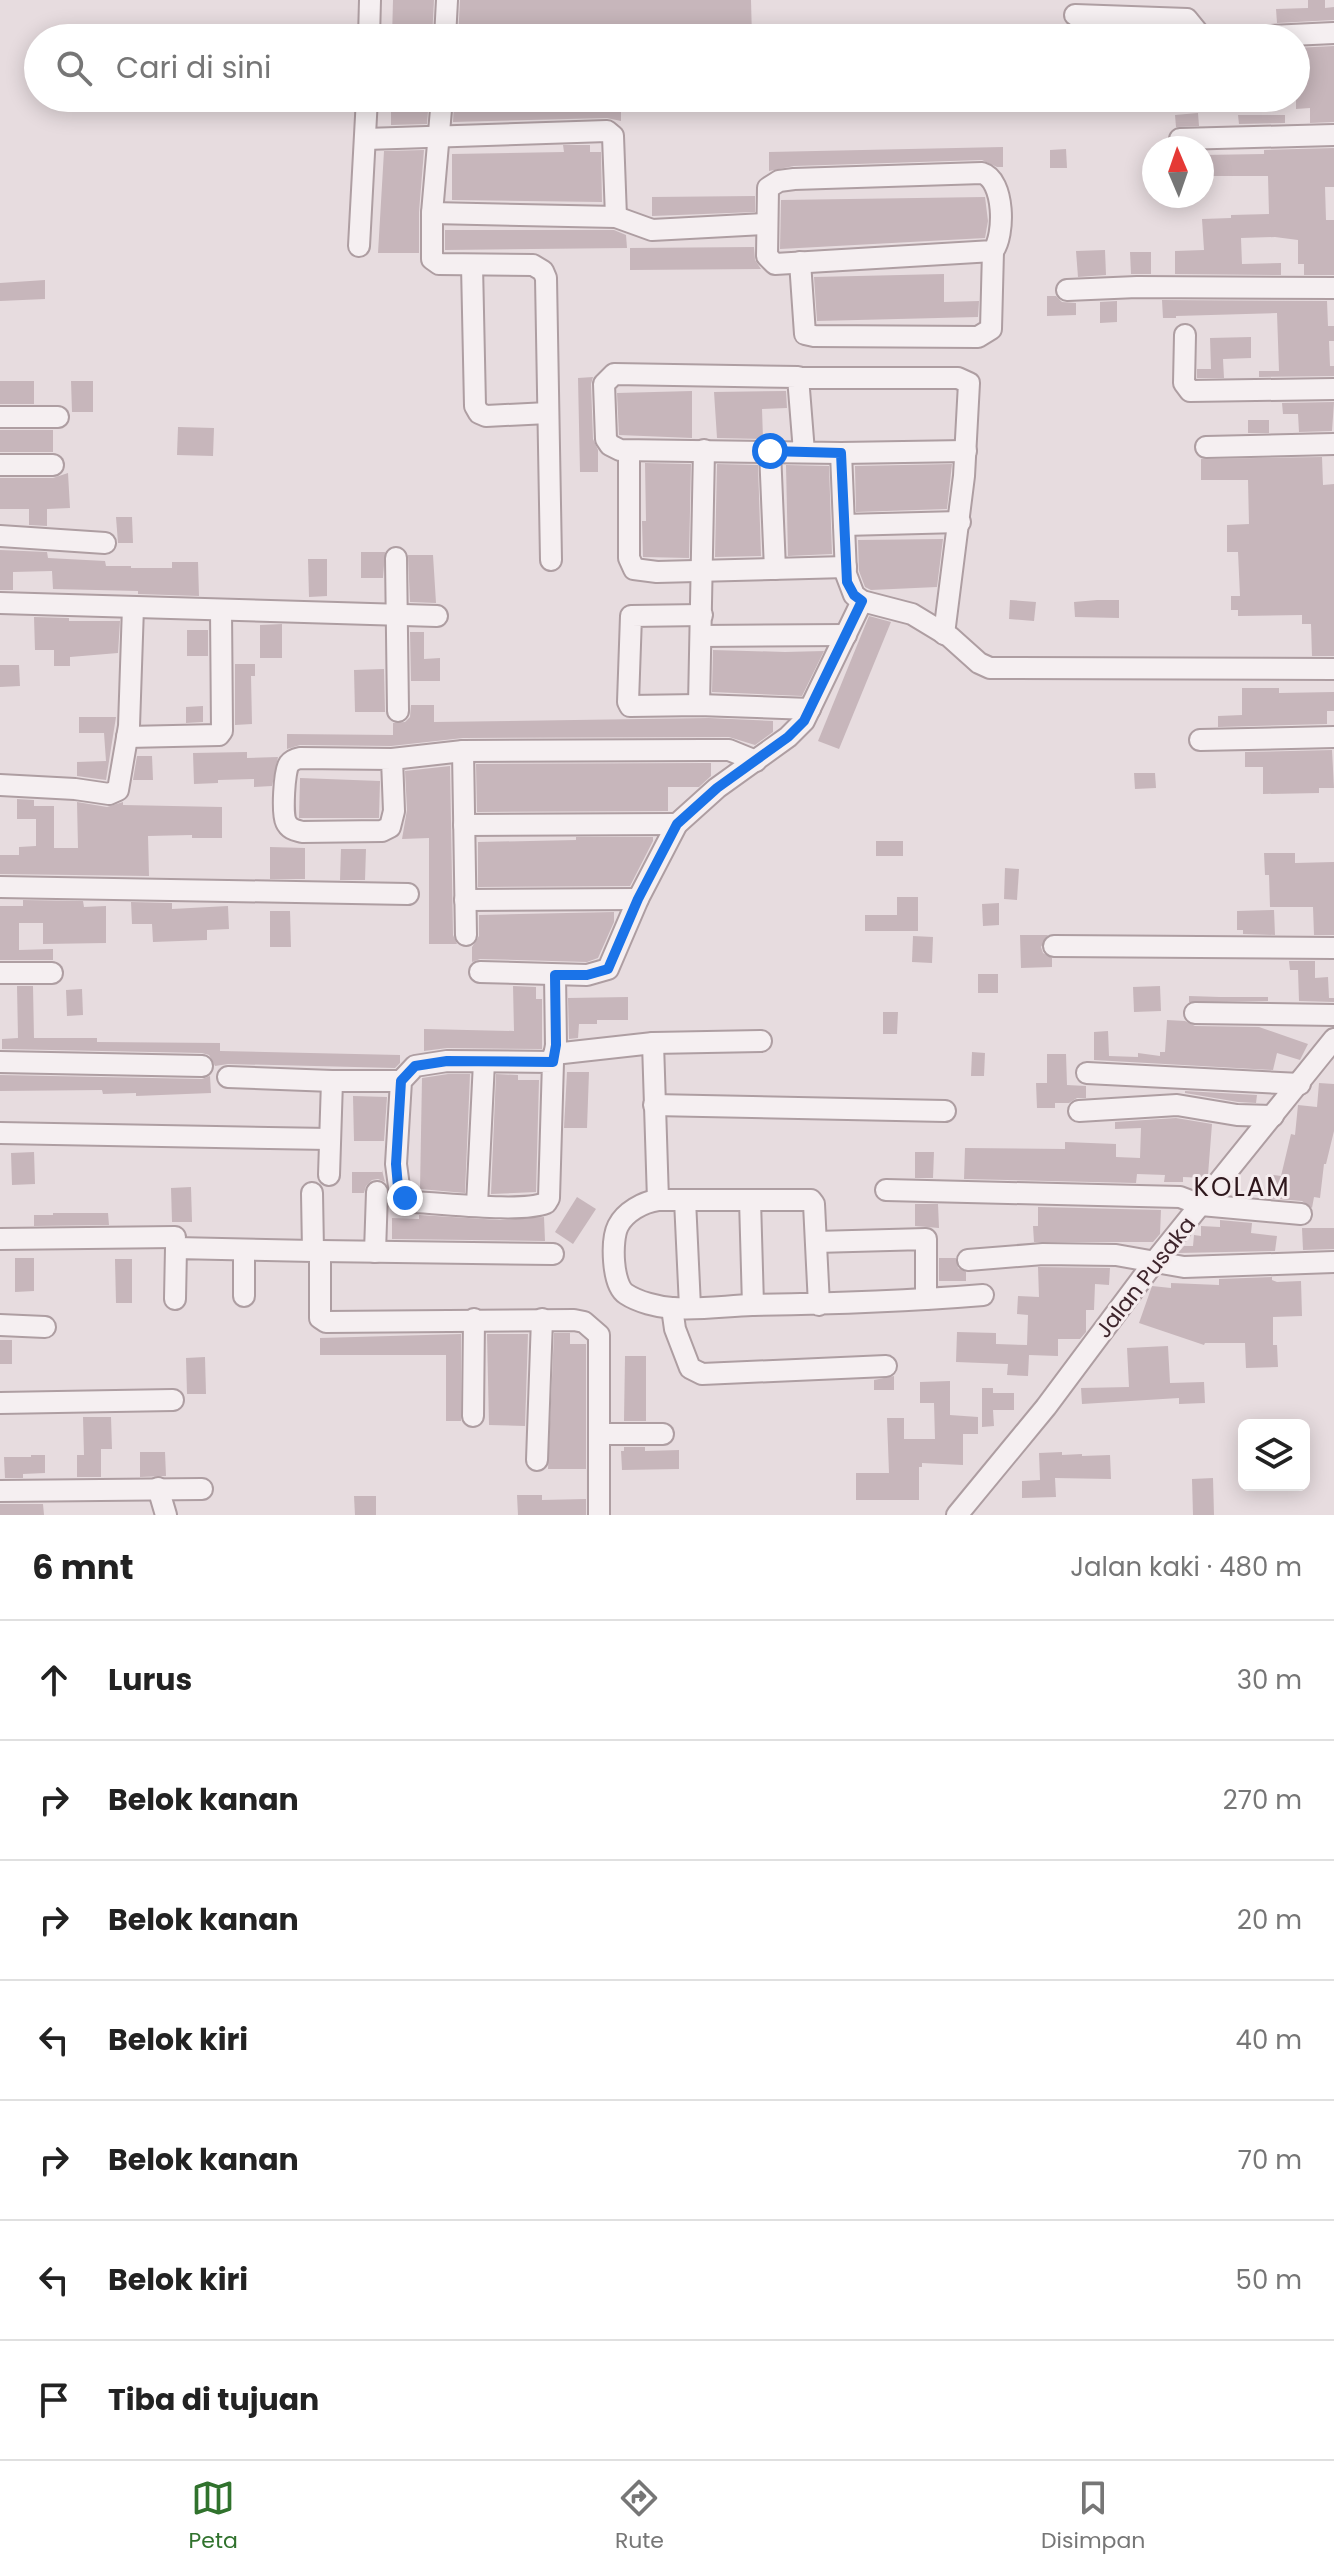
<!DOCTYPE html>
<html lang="id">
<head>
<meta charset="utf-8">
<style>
  :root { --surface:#fff; --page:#f2f2f2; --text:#222; --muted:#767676; --line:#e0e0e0; --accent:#30722d }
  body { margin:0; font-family:Poppins,sans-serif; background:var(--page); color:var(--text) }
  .controls { position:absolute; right:24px; bottom:24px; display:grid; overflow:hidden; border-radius:12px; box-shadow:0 4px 20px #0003 }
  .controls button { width:72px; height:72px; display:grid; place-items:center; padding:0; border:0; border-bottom:2px solid var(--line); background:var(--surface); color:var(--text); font:40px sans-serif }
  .compass { position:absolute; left:1142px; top:136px; width:72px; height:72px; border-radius:50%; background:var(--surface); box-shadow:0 4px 20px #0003; rotate:358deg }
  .stop { position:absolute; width:24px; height:24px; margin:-18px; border:6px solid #1a73e8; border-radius:50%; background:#fff }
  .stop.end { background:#1a73e8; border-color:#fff; box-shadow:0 2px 8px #0008 }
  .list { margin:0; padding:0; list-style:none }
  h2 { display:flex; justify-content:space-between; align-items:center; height:104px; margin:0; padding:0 32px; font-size:34px }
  h2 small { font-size:26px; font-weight:400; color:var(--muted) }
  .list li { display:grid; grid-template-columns:52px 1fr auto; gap:24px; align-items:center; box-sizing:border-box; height:120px; padding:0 32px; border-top:2px solid var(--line) }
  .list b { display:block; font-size:30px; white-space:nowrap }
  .list em { font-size:26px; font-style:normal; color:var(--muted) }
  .icon { flex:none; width:44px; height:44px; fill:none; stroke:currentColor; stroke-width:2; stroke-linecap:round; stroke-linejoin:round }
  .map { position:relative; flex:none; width:1334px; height:1515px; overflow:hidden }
  .search { position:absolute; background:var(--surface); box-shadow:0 4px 20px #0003; left:24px; right:24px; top:24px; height:88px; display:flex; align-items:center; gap:20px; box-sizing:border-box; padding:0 28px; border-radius:44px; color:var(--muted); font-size:30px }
  .sheet { height:944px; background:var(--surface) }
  nav { display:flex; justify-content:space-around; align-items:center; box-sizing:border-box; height:112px; border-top:2px solid var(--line); background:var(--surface); font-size:22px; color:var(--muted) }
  nav a { display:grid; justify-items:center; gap:4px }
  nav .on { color:var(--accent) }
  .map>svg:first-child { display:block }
  .building { fill:#c7b6bb }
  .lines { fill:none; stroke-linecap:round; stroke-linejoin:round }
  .minor-casing { stroke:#ae9ea2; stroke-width:24 }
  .minor { stroke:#f5eff1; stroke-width:20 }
  .route { stroke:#1a73e8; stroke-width:10 }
  .labels { text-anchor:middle; stroke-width:6; stroke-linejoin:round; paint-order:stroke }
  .street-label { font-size:22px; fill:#3e252c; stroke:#f5ecee }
  .quarter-label { font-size:26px; letter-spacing:2px; fill:#2f181d; stroke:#f5ecee }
</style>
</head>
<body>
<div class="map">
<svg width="1334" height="1515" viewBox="0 0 1334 1515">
  <rect width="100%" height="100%" fill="#e7dcdf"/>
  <!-- building -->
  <g class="building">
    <path d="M393 0H434L432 38H392Z"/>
    <path d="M460 0H751L752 38H458Z"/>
    <path d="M1308 0H1325V8L1334 7V20L1277 23 1276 9 1308 8Z"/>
    <path d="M1144 30 1174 32V38H1145Z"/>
    <path d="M1334 46V122L1310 123V108L1296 109V48Z"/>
    <path d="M391 98H429L427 124 391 125Z"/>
    <path d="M621 103V121L607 118 453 122 454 105Z"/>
    <path d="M1198 113 1199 126 1176 127 1175 115Z"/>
    <path d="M1238 115H1285V123L1239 124Z"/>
    <path d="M563 145H590V152H601L602 202 452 200V154L564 152Z"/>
    <path d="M1003 147V167H997L982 160 794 166 769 171V152Z"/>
    <path d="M1334 148V187H1325L1326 220H1334V275H1304V264H1298V240L1275 237 1241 238 1242 264 1281 263V275L1175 274V251L1204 250 1202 219 1231 218V215L1269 214 1268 176H1202V155L1264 154V150Z"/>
    <path d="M1066 149 1067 168H1050V150Z"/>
    <path d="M424 150 419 212V253H378L384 151Z"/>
    <path d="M755 196V212L652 216V197Z"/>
    <path d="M985 197 988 221 985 238 780 249 781 200Z"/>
    <path d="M445 230H614L626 235 627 248 445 250Z"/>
    <path d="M754 247 755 260 761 269 630 270V248Z"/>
    <path d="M1105 250 1106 275 1078 277 1076 251Z"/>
    <path d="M1130 252H1151V274H1131Z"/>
    <path d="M944 274V302L979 301 978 317 817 321 814 277Z"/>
    <path d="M45 280V299L0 301V283Z"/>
    <path d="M1047 296H1056L1062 302 1076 303V315L1047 316Z"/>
    <path d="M1162 300 1327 301 1328 326H1334V341H1329L1330 366H1334V376L1259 377V371H1279L1277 313 1176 316V318H1163Z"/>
    <path d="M1117 301V322L1100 323V302Z"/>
    <path d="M1251 337V358L1223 359 1224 378H1197V369H1211L1210 338Z"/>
    <path d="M593 377 591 384 593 439 598 450V472H580L578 378Z"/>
    <rect x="0" y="381" width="34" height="23"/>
    <path d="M71 381H93V412H72Z"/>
    <path d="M692 391V438L619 435 617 393Z"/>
    <path d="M786 391 787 408 762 409 763 439 717 438 714 392Z"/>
    <path d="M1334 402 1332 431 1299 432 1298 414H1283L1282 403Z"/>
    <rect x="1248" y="420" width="21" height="13"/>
    <path d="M178 427 214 428 213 456 177 455Z"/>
    <rect x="0" y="430" width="53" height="22"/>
    <path d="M1322 457 1323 485 1334 484V656H1312L1311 624H1302V615L1238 616V610H1231V596H1240L1238 552H1227V525L1249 524 1248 480H1201V459Z"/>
    <path d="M645 463 691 464 689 558 643 557 642 521H646Z"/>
    <path d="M717 464 758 465 761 556 715 557Z"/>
    <path d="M952 464 947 509 856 512 855 466Z"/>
    <path d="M786 465 829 466 832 554 788 556Z"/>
    <path d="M68 473 70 508 47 509V526L29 525V509H0V478H53Z"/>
    <path d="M116 517H132L133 543H118Z"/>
    <path d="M943 539 937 587 871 590 865 587 859 571 858 540Z"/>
    <path d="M0 550 47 552 48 558 105 561 106 566H131V568H172V562H198L199 596 138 594V591L53 589 52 571 13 572V590H0Z"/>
    <path d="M361 552H385L383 578H361Z"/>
    <path d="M408 555H433L436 603 410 602Z"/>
    <path d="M308 559H327V596L309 597Z"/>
    <path d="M1010 600 1036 602 1034 621 1009 619Z"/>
    <path d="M1097 600H1119V618L1075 617 1074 602Z"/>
    <path d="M869 616 891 622 839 749 818 741Z"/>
    <path d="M34 617 69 618V621H120L118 653 70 657V666H54V650H35Z"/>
    <path d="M282 624V658H260V625Z"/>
    <rect x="187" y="630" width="21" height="26"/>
    <path d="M410 632H424V659L440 658V681H411Z"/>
    <path d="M713 650 785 652 824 651 802 696 712 692Z"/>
    <path d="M235 664H255V676H251L252 724 235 725Z"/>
    <path d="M0 665H19L20 686 0 687Z"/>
    <path d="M384 669 385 712H355L354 670Z"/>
    <path d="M1242 688H1279V693L1334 692V711H1327V724L1218 727V716L1242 715Z"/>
    <path d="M411 705H434V722L709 718 773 721V732L755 745 729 737 463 738 391 746 300 745 287 749V734L393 735V723L405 722 410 717Z"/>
    <path d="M203 706V722L186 723V707Z"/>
    <path d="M79 717H116L106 780 77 776V762L106 761 104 733H79Z"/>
    <path d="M1332 750 1334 788H1319V793L1263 794V767H1245V752Z"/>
    <path d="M247 752V758L278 757 272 786 254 787V779L218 780V783L194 784 193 753Z"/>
    <path d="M137 756H152L153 780H133Z"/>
    <path d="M711 763V776L699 787H668V811L477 812 476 764Z"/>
    <path d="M450 766 453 935 457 944H429V838L402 839 407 810 405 771Z"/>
    <path d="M1134 773H1155L1156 788 1135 789Z"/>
    <path d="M300 778 380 781 379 818H299Z"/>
    <path d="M17 799 34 800V806H54V848H78L77 802 107 807 123 802V805L222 807V838H192V835L148 836 149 876 0 874V855H19V847L36 846V819H17Z"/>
    <path d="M576 837H653V841L630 886 478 887V842L576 840Z"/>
    <rect x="876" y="841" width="27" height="15"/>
    <path d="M270 847 305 848V879H270Z"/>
    <path d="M341 849H366L365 880H340Z"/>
    <path d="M1264 853H1295V863L1334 862V935H1314L1313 907H1270L1269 875H1265Z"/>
    <path d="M1005 868 1019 869 1017 900 1004 899Z"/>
    <path d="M897 897H918V931H865V915H897Z"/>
    <path d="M23 900 83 901 84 907 106 906V943L43 944V923H19V950L53 949V960H0V906H23Z"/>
    <path d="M131 902 172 903V909L228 906 229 929 207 930V940L153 942 152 924H132Z"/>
    <path d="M999 903V925L983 926 982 904Z"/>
    <path d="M1274 910 1275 935 1243 934V930H1237V911Z"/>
    <path d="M270 911H290L291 947H270Z"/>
    <path d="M614 912V922L598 958 587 962 480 959 472 962V947L479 936V915Z"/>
    <path d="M1020 935H1048L1041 947 1043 953 1052 958V967L1021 968Z"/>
    <path d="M913 936 933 937 932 963 912 962Z"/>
    <path d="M1289 961H1315V978L1328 977 1329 998H1334V1002L1299 1001 1298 970H1290Z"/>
    <rect x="978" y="974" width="20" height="19"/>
    <path d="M17 986H33L34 1038H97V1042L220 1043V1051L400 1055V1063L395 1068 228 1064 215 1066 209 1055 202 1053 2 1049V1039L18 1038Z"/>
    <path d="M513 986 536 987V999H542V1049L447 1048 424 1051V1029L514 1031Z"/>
    <path d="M1160 986 1161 1011 1134 1012 1133 987Z"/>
    <path d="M82 989 83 1015 67 1016 66 990Z"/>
    <path d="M1189 996 1220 997H1268V1001L1189 1002Z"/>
    <path d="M628 997V1020H597V1024H579L578 1038 569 1039 568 998Z"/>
    <path d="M883 1012H898L897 1034H883Z"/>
    <path d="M1167 1020 1185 1021 1195 1026 1259 1027 1308 1044 1300 1060 1277 1053 1273 1070 1094 1060V1032L1108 1031 1109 1056 1138 1057V1053L1160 1056V1052H1165Z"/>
    <path d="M972 1052 985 1053 984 1076H971Z"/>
    <path d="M1047 1054H1066L1067 1085 1086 1086V1098H1077L1069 1103H1055V1108H1037L1036 1083H1047Z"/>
    <path d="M567 1072H589L587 1128H564Z"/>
    <path d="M448 1074H470L465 1193 420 1189 422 1078Z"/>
    <path d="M496 1074 518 1075V1080H539L536 1192 491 1194Z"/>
    <path d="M0 1075 202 1079 210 1076 211 1093 136 1096V1093L103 1094 102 1090 0 1091Z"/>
    <path d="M1319 1083 1334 1084V1131L1326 1164H1324L1320 1198 1314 1197 1312 1208 1302 1201 1264 1198 1266 1174 1281 1176 1291 1134 1295 1135 1298 1105 1317 1107Z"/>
    <path d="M1185 1091 1257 1095 1256 1103 1238 1102 1185 1093Z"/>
    <path d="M353 1096 387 1097 384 1141H354Z"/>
    <path d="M1176 1118 1212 1124 1208 1175 1205 1178 1183 1177V1182H1164L1165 1175 1137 1174 1136 1183 964 1179 965 1148 1065 1149V1142L1116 1144V1157L1140 1158 1141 1128 1115 1129V1122Z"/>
    <path d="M34 1152 35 1184 12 1185 11 1153Z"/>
    <path d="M915 1152H934L933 1178H915Z"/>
    <path d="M382 1170 385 1182 378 1179 372 1180 366 1186 364 1193H352V1172H382Z"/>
    <path d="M191 1187 192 1222H172L171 1188Z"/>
    <path d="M577 1197 596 1209 573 1244 555 1232Z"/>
    <path d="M915 1204H938L939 1228 915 1226Z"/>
    <path d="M1038 1207 1161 1210 1160 1234 1153 1242H1034L1033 1226H1038Z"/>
    <path d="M53 1213H108L109 1225 34 1226V1215H53Z"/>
    <path d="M419 1215 500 1220 544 1217 545 1241 392 1239V1218L419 1219Z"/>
    <path d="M1220 1220 1252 1223 1251 1233 1277 1236 1275 1251 1178 1253 1184 1246H1193L1194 1235 1201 1236V1226L1220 1227Z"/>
    <path d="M1302 1228H1334V1249L1303 1250Z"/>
    <path d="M15 1258H34V1291L15 1292Z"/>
    <path d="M939 1258H956L958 1268 966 1272V1281H939Z"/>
    <path d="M115 1259H132V1303H116Z"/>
    <path d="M1038 1267 1110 1268 1109 1285 1095 1284 1094 1310H1086V1332L1080 1339H1058V1356L1029 1355 1028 1376 1007 1375 1008 1364 956 1362 957 1332 996 1333V1344L1027 1345 1028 1315 1017 1314 1018 1296 1039 1297Z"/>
    <path d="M1272 1277V1280L1277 1282 1301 1281 1302 1316 1273 1317V1345H1277L1278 1367 1246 1368 1245 1343H1205L1204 1345 1139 1323 1152 1286 1171 1288V1283L1219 1285V1279Z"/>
    <path d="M554 1333H570V1344H586V1469H548Z"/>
    <path d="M461 1334V1421H446V1355H320V1338Z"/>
    <path d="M487 1334H528L525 1426 489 1425Z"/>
    <rect x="0" y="1340" width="12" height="24"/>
    <path d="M1168 1346 1170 1383 1204 1382 1205 1403 1179 1404V1398L1082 1404 1081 1388 1129 1387 1127 1348Z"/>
    <path d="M625 1356H646V1421H624Z"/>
    <path d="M205 1357 206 1394H187L186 1358Z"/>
    <path d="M894 1376V1390H874V1380Z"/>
    <path d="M950 1381V1415L978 1417V1434H963V1465L922 1463V1467H919V1500H856V1473H889L887 1418H904V1439H935L934 1403H920V1382Z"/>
    <path d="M982 1388H993V1393H1014V1410H993L994 1426 982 1427Z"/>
    <path d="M83 1417H111L112 1449H101V1477H77V1455H84Z"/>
    <path d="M624 1447H645V1451L679 1450V1469L622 1470 621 1451H624Z"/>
    <path d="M140 1452H165L166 1476 140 1477Z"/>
    <path d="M1062 1452V1455L1082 1454V1456L1110 1455 1111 1479 1055 1478 1056 1497 1022 1498V1481L1040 1480 1039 1453Z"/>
    <path d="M31 1455H45V1473L23 1474V1478H5L4 1457H31Z"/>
    <path d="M1213 1478 1214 1515H1193L1192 1479Z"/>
    <path d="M517 1495H542V1500L586 1499V1515H518Z"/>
    <path d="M354 1496H376V1515H355Z"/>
    <path d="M0 1504H43L44 1515H0Z"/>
  </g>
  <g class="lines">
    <!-- minor casing -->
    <g class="minor-casing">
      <g id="minor">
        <path d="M1075 15 1187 19 1200 35 1207 38"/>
        <path d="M369 38 370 0"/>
        <path d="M445 38 447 0"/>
        <path d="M1227 38 1334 33"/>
        <path d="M442 98 432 213V259L439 264 533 265 543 271 546 278 551 560"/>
        <path d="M366 139 607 131 613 136 616 217"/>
        <path d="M1180 139 1334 135"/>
        <path d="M982 173C1005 180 1005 236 993 251L775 264 767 256 768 188 779 181 794 179Z"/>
        <path d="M432 213 616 217 652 230 766 224"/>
        <path d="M359 246 367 98"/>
        <path d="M800 262 805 334 814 336 978 337 991 329 993 251"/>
        <path d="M472 265 475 406 479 413 486 416 548 413"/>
        <path d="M1067 290 1137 287 1334 288"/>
        <path d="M1185 335 1184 383 1190 391 1334 389"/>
        <path d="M799 378H958L969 383 964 476 944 634"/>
        <path d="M0 417H58"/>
        <path d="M1206 447 1334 444"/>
        <path d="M770 451 775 569"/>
        <path d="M629 452V558L634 569 657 572 846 567"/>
        <path d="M804 452 798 377 614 374 604 384 606 439 610 445 620 450 841 453 966 451"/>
        <path d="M841 453 846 574 854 595 862 601 912 614 950 637 979 663 990 668 1334 669"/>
        <path d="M0 465H53"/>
        <path d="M844 525 960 522"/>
        <path d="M0 536 105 543"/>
        <path d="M396 558 398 711"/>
        <path d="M0 603 437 616"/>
        <path d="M702 615 631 616 628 702 630 706 699 705 810 709"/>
        <path d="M701 636 846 635"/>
        <path d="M699 705 704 450"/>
        <path d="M127 737 219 735 222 731 221 610"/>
        <path d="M1200 740 1334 737"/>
        <path d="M463 751 466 935"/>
        <path d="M392 759 394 811 390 827 382 831 302 832C295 830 289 829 286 822 282 814 284 771 289 764 292 760 295 759 300 758L392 759 463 751 705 750H729L756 761"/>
        <path d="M0 785 75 789 109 794 118 790 129 726 133 607"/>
        <path d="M464 825 677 824"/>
        <path d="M0 887 408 894"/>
        <path d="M465 900 638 899"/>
        <path d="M1054 946 1334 948"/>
        <path d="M480 972 587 975 608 969 638 899 677 824 717 788 788 737 804 721 862 601"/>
        <path d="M0 973H52"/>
        <path d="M1195 1013 1334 1015"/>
        <path d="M653 1043 761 1041"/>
        <path d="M554 1054 653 1043 658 1200"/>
        <path d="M0 1062 202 1066"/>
        <path d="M553 1062 447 1061 415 1066 401 1081 396 1164 400 1194 413 1202C443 1203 521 1213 546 1203L549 1198 553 1062 556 1045 555 975"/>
        <path d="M1087 1073 1300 1084"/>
        <path d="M228 1077 332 1081H401"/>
        <path d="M654 1105 945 1111"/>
        <path d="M1079 1111 1177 1105 1237 1115 1273 1116"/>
        <path d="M0 1133 329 1139"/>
        <path d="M329 1175 332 1081"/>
        <path d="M886 1190 1180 1197 1201 1205 1301 1214"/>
        <path d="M312 1193 313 1251"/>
        <path d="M685 1200 690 1307"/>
        <path d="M750 1200 753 1305"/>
        <path d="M477 1205 484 1062"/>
        <path d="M0 1239 175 1237"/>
        <path d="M816 1242 926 1239V1299"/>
        <path d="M320 1251 553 1254"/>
        <path d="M375 1252 377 1192"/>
        <path d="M968 1260 1043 1254 1116 1255 1184 1267 1334 1262"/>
        <path d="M244 1296V1250"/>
        <path d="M175 1299 176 1248 313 1251H320V1318L326 1322 574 1320 584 1322 599 1335V1515"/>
        <path d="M819 1305 814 1204 811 1200H658C643 1202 625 1212 618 1226 611 1240 612 1285 626 1294 638 1302 658 1307 672 1308 698 1310 726 1306 752 1305 829 1304 906 1301 983 1295"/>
        <path d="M672 1308 675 1329 690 1368 702 1374 886 1366"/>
        <path d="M0 1325 45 1327"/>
        <path d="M0 1403 173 1400"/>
        <path d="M473 1416 474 1319"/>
        <path d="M599 1434H663"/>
        <path d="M537 1460 542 1319"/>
        <path d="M158 1488 166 1515"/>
        <path d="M0 1491 202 1489"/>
        <path d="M957 1515 1046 1407 1155 1261 1334 1039"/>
      </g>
    </g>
    <!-- minor -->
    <use href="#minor" class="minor"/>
  </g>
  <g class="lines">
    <!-- route -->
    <path class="route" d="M405 1198 398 1187 396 1164 401 1081 415 1066 447 1061 553 1062 556 1045 555 975H587L608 969 638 899 677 824 717 788 788 737 804 721 862 601 854 595 847 582 841 453 770 451"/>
  </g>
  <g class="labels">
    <!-- street labels -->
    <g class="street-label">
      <text transform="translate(1145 1277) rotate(-52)" y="8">Jalan Pusaka</text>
    </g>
    <!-- quarter labels -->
    <g class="quarter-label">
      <text x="1242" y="1196">KOLAM</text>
    </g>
  </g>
</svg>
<div class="controls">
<button><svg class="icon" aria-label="layers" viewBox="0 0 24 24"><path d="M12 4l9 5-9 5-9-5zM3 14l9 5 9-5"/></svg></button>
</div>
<svg class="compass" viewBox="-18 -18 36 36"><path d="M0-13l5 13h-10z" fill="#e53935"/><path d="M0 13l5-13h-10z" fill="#767676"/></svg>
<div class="stop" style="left:770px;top:451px"></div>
<div class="stop end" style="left:405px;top:1198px"></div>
<div class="search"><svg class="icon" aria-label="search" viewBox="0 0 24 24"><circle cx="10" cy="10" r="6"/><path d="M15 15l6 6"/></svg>Cari di sini</div>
</div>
<section class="sheet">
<h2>6 mnt<small>Jalan kaki · 480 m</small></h2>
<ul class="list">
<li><svg class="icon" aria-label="ahead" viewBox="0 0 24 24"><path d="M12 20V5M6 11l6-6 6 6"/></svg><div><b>Lurus</b></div><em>30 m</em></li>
<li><svg class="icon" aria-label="right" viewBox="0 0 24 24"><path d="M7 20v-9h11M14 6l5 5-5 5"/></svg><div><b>Belok kanan</b></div><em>270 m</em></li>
<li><svg class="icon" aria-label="right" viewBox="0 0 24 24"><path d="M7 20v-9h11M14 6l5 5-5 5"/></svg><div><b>Belok kanan</b></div><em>20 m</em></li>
<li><svg class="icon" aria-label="left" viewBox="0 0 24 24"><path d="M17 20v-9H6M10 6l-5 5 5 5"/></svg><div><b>Belok kiri</b></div><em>40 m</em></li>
<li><svg class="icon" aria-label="right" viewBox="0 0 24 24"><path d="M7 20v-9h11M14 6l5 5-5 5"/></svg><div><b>Belok kanan</b></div><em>70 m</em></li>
<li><svg class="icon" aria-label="left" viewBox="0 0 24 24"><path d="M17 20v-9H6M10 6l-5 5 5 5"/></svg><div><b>Belok kiri</b></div><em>50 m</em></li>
<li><svg class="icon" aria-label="arrive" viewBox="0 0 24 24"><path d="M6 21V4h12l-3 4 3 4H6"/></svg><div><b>Tiba di tujuan</b></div></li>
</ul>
</section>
<nav>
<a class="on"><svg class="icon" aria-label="map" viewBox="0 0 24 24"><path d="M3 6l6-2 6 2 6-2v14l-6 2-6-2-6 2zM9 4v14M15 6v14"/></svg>Peta</a>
<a><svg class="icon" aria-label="directions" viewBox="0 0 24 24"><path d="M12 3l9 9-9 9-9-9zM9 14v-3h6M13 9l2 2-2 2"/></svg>Rute</a>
<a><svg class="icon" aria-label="saved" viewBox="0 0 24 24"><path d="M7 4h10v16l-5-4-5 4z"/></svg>Disimpan</a>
</nav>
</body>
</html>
